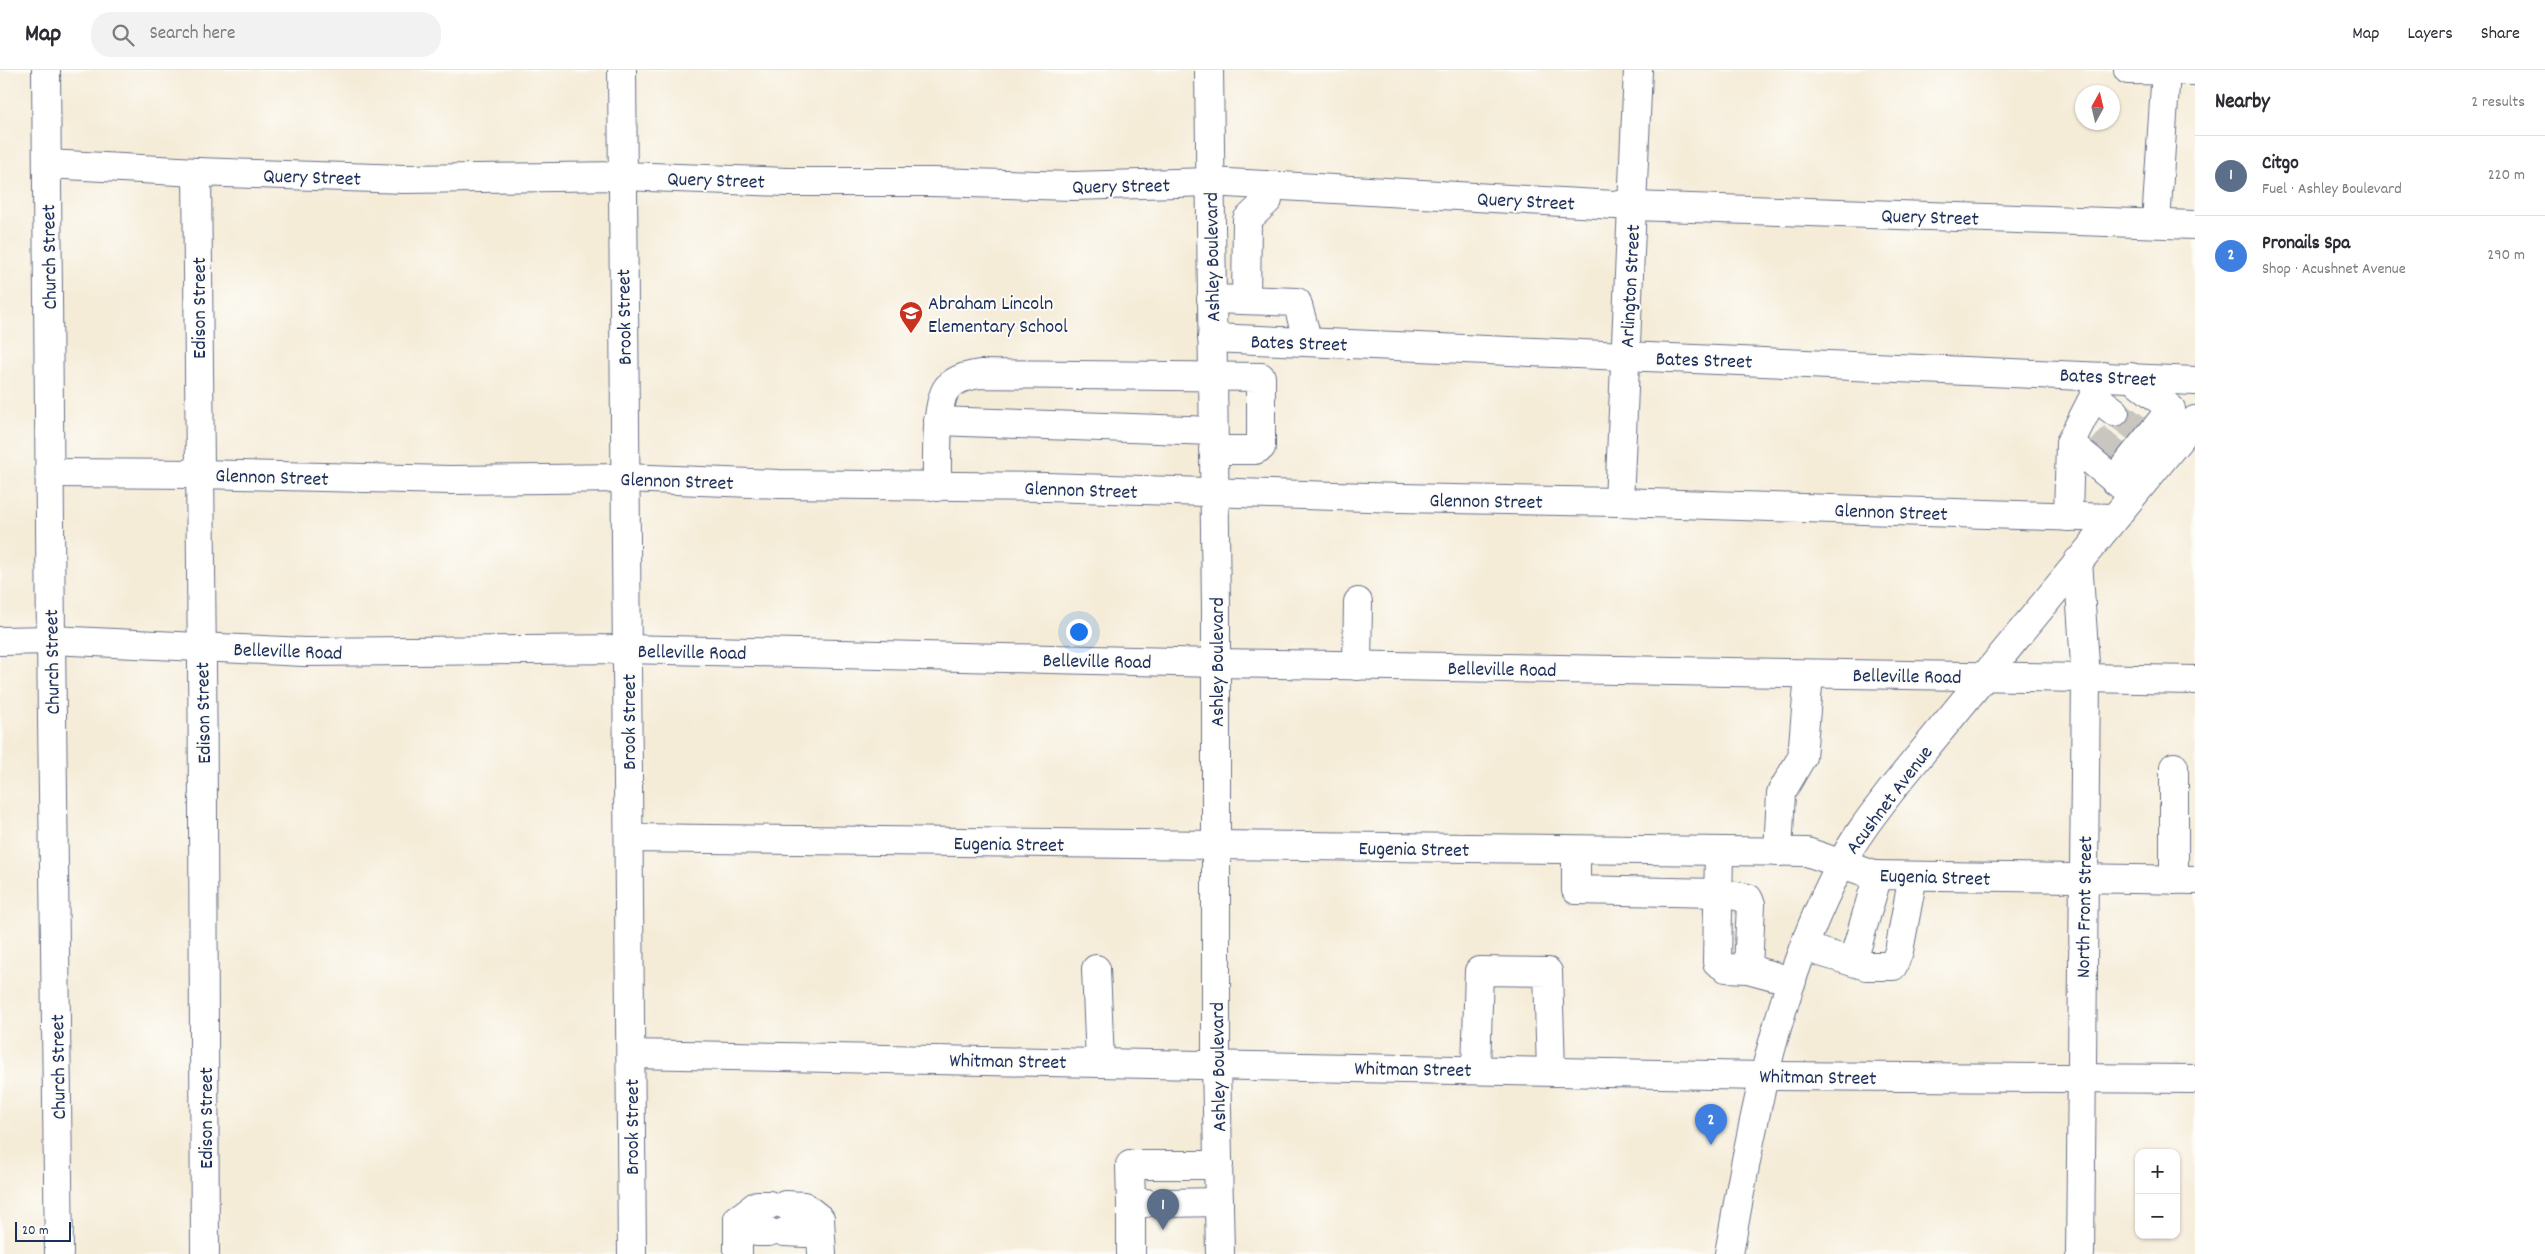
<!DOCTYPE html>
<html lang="en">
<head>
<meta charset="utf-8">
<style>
  :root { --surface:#fff; --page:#f2f2f3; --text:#2b2b33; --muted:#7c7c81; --line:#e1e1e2; --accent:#c8321e }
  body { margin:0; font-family:Dekko,sans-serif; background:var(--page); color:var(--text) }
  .controls { position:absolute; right:15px; bottom:15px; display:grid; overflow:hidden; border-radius:10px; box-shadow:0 1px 4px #0004 }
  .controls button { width:45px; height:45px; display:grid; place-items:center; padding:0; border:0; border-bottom:1px solid var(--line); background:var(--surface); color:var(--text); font:25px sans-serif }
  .compass { position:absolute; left:2075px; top:15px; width:45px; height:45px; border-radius:50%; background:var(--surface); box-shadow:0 1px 4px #0004; rotate:8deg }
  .scale { position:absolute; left:15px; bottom:12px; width:56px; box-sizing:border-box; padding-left:5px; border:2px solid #1b2f5e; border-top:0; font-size:14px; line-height:18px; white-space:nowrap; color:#1b2f5e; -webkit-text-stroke:4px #fdfcf7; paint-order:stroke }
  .you { position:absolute; left:1078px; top:561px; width:18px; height:18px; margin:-12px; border:4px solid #fff; border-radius:50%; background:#1a73e8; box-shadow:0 0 0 8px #1a73e833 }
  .badge { display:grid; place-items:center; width:32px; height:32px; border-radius:50%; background:var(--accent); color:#fff; font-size:16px; font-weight:700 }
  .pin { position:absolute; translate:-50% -41px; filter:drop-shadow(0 1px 2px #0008) }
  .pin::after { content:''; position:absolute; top:26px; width:18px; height:15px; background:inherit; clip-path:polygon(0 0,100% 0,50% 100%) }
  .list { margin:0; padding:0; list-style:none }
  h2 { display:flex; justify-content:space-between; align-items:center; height:65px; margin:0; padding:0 20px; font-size:21px }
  h2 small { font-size:16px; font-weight:400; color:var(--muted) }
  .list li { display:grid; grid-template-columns:32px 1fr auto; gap:15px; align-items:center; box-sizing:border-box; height:80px; padding:0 20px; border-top:1px solid var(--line) }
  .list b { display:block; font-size:19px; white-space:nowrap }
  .list p { margin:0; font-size:16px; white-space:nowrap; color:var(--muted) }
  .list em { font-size:16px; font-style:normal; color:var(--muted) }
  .icon { flex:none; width:28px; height:28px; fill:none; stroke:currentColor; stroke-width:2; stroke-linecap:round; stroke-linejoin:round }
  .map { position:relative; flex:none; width:2195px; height:1184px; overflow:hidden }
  header { display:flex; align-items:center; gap:30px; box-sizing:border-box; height:70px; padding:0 25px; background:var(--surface); border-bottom:1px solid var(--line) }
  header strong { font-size:24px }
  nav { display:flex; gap:28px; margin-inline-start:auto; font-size:18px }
  .search { width:350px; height:45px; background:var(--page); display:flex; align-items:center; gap:12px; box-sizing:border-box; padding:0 18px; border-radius:20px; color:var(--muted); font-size:19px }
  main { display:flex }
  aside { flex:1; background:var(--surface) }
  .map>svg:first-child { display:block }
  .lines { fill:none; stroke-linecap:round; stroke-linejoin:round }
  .minor-tunnel { stroke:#c9c6c0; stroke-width:28; stroke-dasharray:28 14; stroke-linecap:butt }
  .minor-casing { stroke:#677189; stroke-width:30 }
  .major-casing { stroke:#677189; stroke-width:30 }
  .minor { stroke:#fff; stroke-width:28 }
  .major { stroke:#fff; stroke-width:28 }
  .labels { text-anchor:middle; stroke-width:4; stroke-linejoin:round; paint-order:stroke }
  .street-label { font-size:20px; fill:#1b2f5e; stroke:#fdfcf7 }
  .poi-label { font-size:20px; fill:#1b2f5e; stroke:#fdfcf7; text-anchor:start }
</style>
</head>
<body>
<header>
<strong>Map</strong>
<div class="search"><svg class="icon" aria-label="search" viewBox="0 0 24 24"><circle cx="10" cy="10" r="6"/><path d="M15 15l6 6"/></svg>Search here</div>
<nav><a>Map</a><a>Layers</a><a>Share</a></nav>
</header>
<main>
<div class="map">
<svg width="2195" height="1184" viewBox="0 0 2195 1184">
  <rect width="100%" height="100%" fill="#fdfcf7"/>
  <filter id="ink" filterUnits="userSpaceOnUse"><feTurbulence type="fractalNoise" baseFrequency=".02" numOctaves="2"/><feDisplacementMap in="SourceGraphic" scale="10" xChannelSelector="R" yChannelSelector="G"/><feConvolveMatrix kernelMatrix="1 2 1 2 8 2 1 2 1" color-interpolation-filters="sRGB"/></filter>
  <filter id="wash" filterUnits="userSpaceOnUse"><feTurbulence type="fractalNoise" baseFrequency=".0096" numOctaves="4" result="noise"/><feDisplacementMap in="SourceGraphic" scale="20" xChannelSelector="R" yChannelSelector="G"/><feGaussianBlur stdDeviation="1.12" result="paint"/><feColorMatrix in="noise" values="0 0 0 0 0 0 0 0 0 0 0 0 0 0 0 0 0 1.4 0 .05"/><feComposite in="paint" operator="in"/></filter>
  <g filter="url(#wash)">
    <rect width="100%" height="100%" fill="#f5ecd8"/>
  </g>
  <g filter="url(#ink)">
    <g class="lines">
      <!-- minor-tunnel -->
      <g class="minor-tunnel">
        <path d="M2115 342 2140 361"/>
        <path d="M2095 367 2119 387"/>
        <path d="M769 1149H784"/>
      </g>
      <!-- minor casing -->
      <g class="minor-casing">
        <g id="minor">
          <path d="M622 0 632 1184"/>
          <path d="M2128 0 2195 1"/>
          <path d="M47 94 197 102 405 109 622 106 787 112H932L1073 116 1210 112 1633 136 2195 155"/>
          <path d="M197 102C201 463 205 823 205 1184"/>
          <path d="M2156 153 2166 0"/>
          <path d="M1211 229 1297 232 1308 272"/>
          <path d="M1246 230 1247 150 1268 130V115"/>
          <path d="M1212 268 2195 311"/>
          <path d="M2094 326 2115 342"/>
          <path d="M938 351 1213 361"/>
          <path d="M2070 373 2129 422"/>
          <path d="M51 403 199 404 450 410 625 408 779 414 1046 417 1399 428 1619 432 2112 448"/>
          <path d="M2114 410 2171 339 2131 307"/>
          <path d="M937 417C937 397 935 329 948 317 957 308 968 306 980 304L1261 307V377L1255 380H1213"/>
          <path d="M1619 432 1638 0"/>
          <path d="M2068 447 2070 373 2104 306"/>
          <path d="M2078 491 2086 609 2080 1184"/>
          <path d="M0 571 51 570 304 582 627 579 1216 593 2195 610"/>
          <path d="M1357 596 1358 532"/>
          <path d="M629 768 1807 782 1874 805 2195 810"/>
          <path d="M1576 780V820L1718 823 1748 828 1751 834 1748 899 1792 911"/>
          <path d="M1719 782 1717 892 1726 898 1748 899"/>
          <path d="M1778 782 1781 723 1802 687 1809 604"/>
          <path d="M2174 810V697"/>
          <path d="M1804 877 1866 896H1893L1899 881 1913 806"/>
          <path d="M1853 891 1878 805"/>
          <path d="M1096 899 1100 991"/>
          <path d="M631 984 1763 1006 2195 1009"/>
          <path d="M1476 999 1479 901 1548 902 1551 1001"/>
          <path d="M1131 1133 1130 1095H1219"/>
          <path d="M1168 1133 1219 1132"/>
          <path d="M808 1149H820L822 1184"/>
          <path d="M769 1162H756L738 1149 757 1135H769"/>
          <path d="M784 1162 805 1163 820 1149 804 1136 785 1135"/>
          <path d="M738 1184V1149H752"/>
          <path d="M1131 1184V1133H1146"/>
        </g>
      </g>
      <!-- major casing -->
      <g class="major-casing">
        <g id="major">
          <path d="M46 0 51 570 59 1184"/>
          <path d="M1209 0 1216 537V993L1220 1184"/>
          <path d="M1729 1184C1752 1051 1777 915 1841 794 1856 765 1877 739 1897 713L2195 350"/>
        </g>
      </g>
      <!-- minor -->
      <use href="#minor" class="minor"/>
      <!-- major -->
      <use href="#major" class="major"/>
    </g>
  </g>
  <!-- icons -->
  <defs>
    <g id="school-pin" transform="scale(1.25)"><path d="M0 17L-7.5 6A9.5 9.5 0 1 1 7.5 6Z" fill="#c8321e" stroke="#fdfcf7"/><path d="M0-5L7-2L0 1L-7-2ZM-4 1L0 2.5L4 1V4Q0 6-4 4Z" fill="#fff"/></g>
  </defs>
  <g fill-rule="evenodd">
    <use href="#school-pin" x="911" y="243"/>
  </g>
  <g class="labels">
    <!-- street labels -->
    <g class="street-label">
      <text transform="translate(312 106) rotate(2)" y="7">Query Street</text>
      <text transform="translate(716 109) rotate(2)" y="7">Query Street</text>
      <text transform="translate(1121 115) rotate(-1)" y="7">Query Street</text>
      <text transform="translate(1526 130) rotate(3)" y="7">Query Street</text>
      <text transform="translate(1930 146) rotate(2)" y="7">Query Street</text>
      <text transform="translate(48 187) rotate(-91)" y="7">Church Street</text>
      <text transform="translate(1211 187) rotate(-91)" y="7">Ashley Boulevard</text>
      <text transform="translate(1629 216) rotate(-87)" y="7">Arlington Street</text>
      <text transform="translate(198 238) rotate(-90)" y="7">Edison Street</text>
      <text transform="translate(623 247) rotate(-91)" y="7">Brook Street</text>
      <text transform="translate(1299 272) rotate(2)" y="7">Bates Street</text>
      <text transform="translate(1704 289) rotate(2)" y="7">Bates Street</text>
      <text transform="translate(2108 306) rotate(3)" y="7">Bates Street</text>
      <text transform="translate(272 406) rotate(2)" y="7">Glennon Street</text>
      <text transform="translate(677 410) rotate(2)" y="7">Glennon Street</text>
      <text transform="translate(1081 419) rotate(2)" y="7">Glennon Street</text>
      <text transform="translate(1486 430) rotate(1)" y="7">Glennon Street</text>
      <text transform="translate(1891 441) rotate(2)" y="7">Glennon Street</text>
      <text transform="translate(288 580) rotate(2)" y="7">Belleville Road</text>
      <text transform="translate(692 581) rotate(1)" y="7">Belleville Road</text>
      <text transform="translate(1097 590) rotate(1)" y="7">Belleville Road</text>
      <text transform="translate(51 592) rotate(-91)" y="7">Church Street</text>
      <text transform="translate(1216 592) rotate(-90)" y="7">Ashley Boulevard</text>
      <text transform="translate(1502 598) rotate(1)" y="7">Belleville Road</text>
      <text transform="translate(1907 605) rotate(1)" y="7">Belleville Road</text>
      <text transform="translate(202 643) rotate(-91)" y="7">Edison Street</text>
      <text transform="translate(628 652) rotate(-90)" y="7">Brook Street</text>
      <text transform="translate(1888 729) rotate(-53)" y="7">Acushnet Avenue</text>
      <text transform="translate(1009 773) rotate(1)" y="7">Eugenia Street</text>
      <text transform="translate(1414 778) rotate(1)" y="7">Eugenia Street</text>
      <text transform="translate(1935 806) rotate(2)" y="7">Eugenia Street</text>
      <text transform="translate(2083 837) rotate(-89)" y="7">North Front Street</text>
      <text transform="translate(1008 990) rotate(1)" y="7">Whitman Street</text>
      <text transform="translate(57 997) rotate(-91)" y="7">Church Street</text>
      <text transform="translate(1217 997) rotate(-91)" y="7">Ashley Boulevard</text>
      <text transform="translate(1413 998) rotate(1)" y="7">Whitman Street</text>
      <text transform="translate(1818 1006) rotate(1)" y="7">Whitman Street</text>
      <text transform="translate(205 1048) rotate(-90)" y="7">Edison Street</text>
      <text transform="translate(631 1057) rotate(-90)" y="7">Brook Street</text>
    </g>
    <!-- poi labels -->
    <g class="poi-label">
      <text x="928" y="239">Abraham Lincoln<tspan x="928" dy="23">Elementary School</tspan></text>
    </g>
  </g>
</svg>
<div class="controls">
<button>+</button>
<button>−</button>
</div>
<svg class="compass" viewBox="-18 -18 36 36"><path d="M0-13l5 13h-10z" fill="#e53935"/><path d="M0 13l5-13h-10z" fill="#7c7c81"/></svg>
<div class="scale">20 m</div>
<div class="you"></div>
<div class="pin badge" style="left:1163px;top:1160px;background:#5c6f8a">1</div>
<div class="pin badge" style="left:1711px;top:1075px;background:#3f7fe0">2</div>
</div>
<aside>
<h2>Nearby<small>2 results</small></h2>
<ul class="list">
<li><span class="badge" style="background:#5c6f8a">1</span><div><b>Citgo</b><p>Fuel · Ashley Boulevard</p></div><em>220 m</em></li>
<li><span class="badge" style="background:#3f7fe0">2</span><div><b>Pronails Spa</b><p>Shop · Acushnet Avenue</p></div><em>290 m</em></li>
</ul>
</aside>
</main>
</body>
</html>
